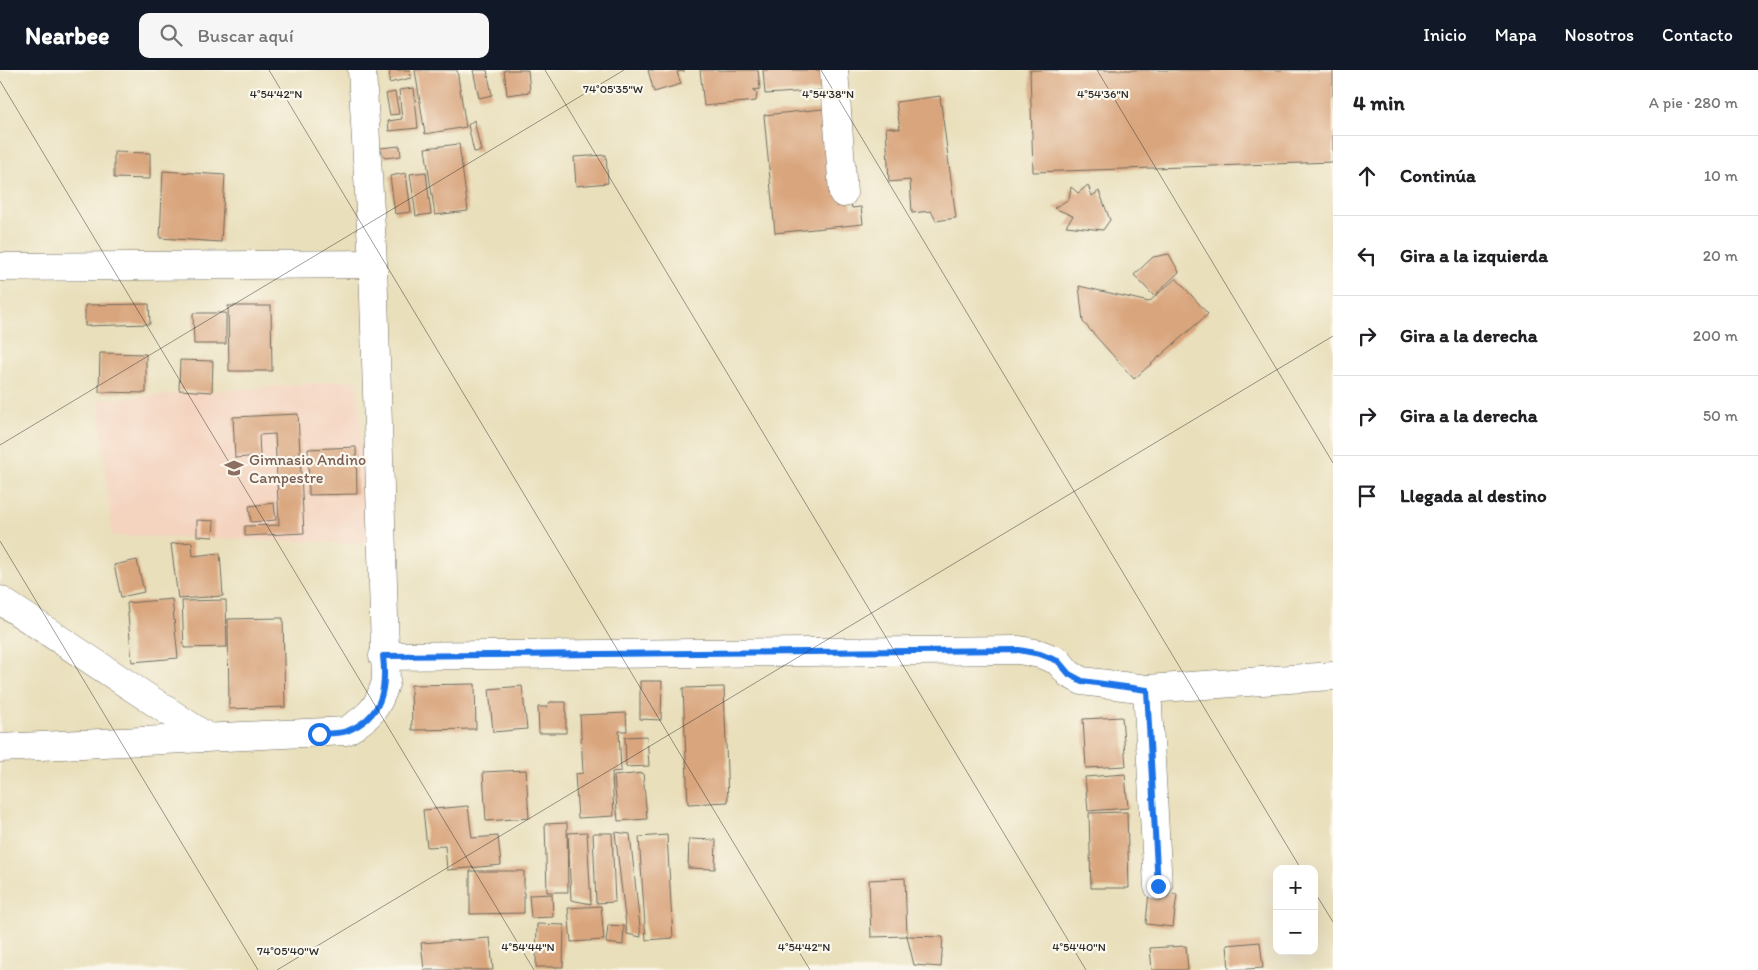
<!DOCTYPE html>
<html lang="es">
<head>
<meta charset="utf-8">
<style>
  :root { --surface:#fff; --page:#f6f6f6; --text:#202124; --muted:#757577; --line:#e0e0e0; --accent:#111827 }
  body { margin:0; font-family:Itim,sans-serif; background:var(--page); color:var(--text) }
  .controls { position:absolute; right:15px; bottom:15px; display:grid; overflow:hidden; border-radius:10px; box-shadow:0 5px 20px #0002 }
  .controls button { width:45px; height:45px; display:grid; place-items:center; padding:0; border:0; border-bottom:1px solid var(--line); background:var(--surface); color:var(--text); font:25px sans-serif }
  .stop { position:absolute; width:15px; height:15px; margin:-11px; border:4px solid #1a73e8; border-radius:50%; background:#fff }
  .stop.end { background:#1a73e8; border-color:#fff; box-shadow:0 1px 5px #0008 }
  .list { margin:0; padding:0; list-style:none }
  h2 { display:flex; justify-content:space-between; align-items:center; height:65px; margin:0; padding:0 20px; font-size:21px }
  h2 small { font-size:16px; font-weight:400; color:var(--muted) }
  .list li { display:grid; grid-template-columns:32px 1fr auto; gap:15px; align-items:center; box-sizing:border-box; height:80px; padding:0 20px; border-top:1px solid var(--line) }
  .list b { display:block; font-size:19px; white-space:nowrap }
  .list em { font-size:16px; font-style:normal; color:var(--muted) }
  .icon { flex:none; width:28px; height:28px; fill:none; stroke:currentColor; stroke-width:2; stroke-linecap:round; stroke-linejoin:round }
  .map { position:relative; flex:none; width:1333px; height:900px; overflow:hidden }
  header { display:flex; align-items:center; gap:30px; box-sizing:border-box; height:70px; padding:0 25px; background:var(--accent); color:#fff }
  header strong { font-size:24px }
  nav { display:flex; gap:28px; margin-inline-start:auto; font-size:18px }
  .search { width:350px; height:45px; background:var(--page); display:flex; align-items:center; gap:12px; box-sizing:border-box; padding:0 18px; border-radius:10px; color:var(--muted); font-size:19px }
  main { display:flex }
  aside { flex:1; background:var(--surface) }
  .map>svg:first-child { display:block }
  .built { fill:#f4d3bf }
  .building { fill:#d9a57d }
  .lines { fill:none; stroke-linecap:round; stroke-linejoin:round }
  .minor-casing { stroke:#6e6a5d; stroke-width:29 }
  .minor { stroke:#fff; stroke-width:28 }
  .route { stroke:#1a73e8; stroke-width:6 }
  .ticks { fill:none; stroke:#2b2b2b; stroke-width:1; stroke-opacity:0.45 }
  .labels { text-anchor:middle; stroke-width:4.5; stroke-linejoin:round; paint-order:stroke }
  .education-label { font-size:16px; fill:#785e54; stroke:#fbf7ec; text-anchor:start }
  .ticks-label { font-size:12px; text-anchor:middle; fill:#2b2b2b; stroke:#fbf7ec; stroke-width:4.5; stroke-linejoin:round; paint-order:stroke }
</style>
</head>
<body>
<header>
<strong>Nearbee</strong>
<div class="search"><svg class="icon" aria-label="search" viewBox="0 0 24 24"><circle cx="10" cy="10" r="6"/><path d="M15 15l6 6"/></svg>Buscar aquí</div>
<nav><a>Inicio</a><a>Mapa</a><a>Nosotros</a><a>Contacto</a></nav>
</header>
<main>
<div class="map">
<svg width="1333" height="900" viewBox="0 0 1333 900">
  <rect width="100%" height="100%" fill="#fbf7ec"/>
  <filter id="ink" filterUnits="userSpaceOnUse"><feTurbulence type="fractalNoise" baseFrequency=".02" numOctaves="2"/><feDisplacementMap in="SourceGraphic" scale="10" xChannelSelector="R" yChannelSelector="G"/><feConvolveMatrix kernelMatrix="1 2 1 2 8 2 1 2 1" color-interpolation-filters="sRGB"/></filter>
  <filter id="wash" filterUnits="userSpaceOnUse"><feTurbulence type="fractalNoise" baseFrequency=".0096" numOctaves="4" result="noise"/><feDisplacementMap in="SourceGraphic" scale="20" xChannelSelector="R" yChannelSelector="G"/><feGaussianBlur stdDeviation="1.12" result="paint"/><feColorMatrix in="noise" values="0 0 0 0 0 0 0 0 0 0 0 0 0 0 0 0 0 1.4 0 .05"/><feComposite in="paint" operator="in"/></filter>
  <g filter="url(#wash)">
    <rect width="100%" height="100%" fill="#e9dfbb"/>
    <!-- built -->
    <path class="built" d="M357 310 369 474 112 465 98 330Z"/>
    <g id="blocks">
      <!-- building -->
      <g class="building">
        <path d="M390 0H410L411 8 389 13Z"/>
        <path d="M415 0H457L466 57 425 64Z"/>
        <path d="M473 0H487L492 25 479 28Z"/>
        <path d="M504 0H528L530 22 507 25Z"/>
        <path d="M648 0H684V1L677 2 681 14 654 22Z"/>
        <path d="M700 0H758L760 19 753 20 757 23 756 31 704 36Z"/>
        <path d="M763 0H827L828 20 765 24Z"/>
        <path d="M1030 0H1333V92L1033 102Z"/>
        <path d="M414 18 418 58 389 61 388 51 402 49 399 20Z"/>
        <path d="M395 22 399 44 390 45 386 24Z"/>
        <path d="M940 26 956 148 936 151 931 141 912 143 910 110 889 112 886 57 900 59 896 32Z"/>
        <path d="M832 38 852 138 861 137 863 154 775 163 764 45Z"/>
        <path d="M474 50 481 81 474 82 468 55Z"/>
        <path d="M459 74 468 141 435 145 425 78Z"/>
        <path d="M400 76 401 86 385 88 380 78Z"/>
        <path d="M114 82 150 83V109L114 108Z"/>
        <path d="M606 85 608 113 576 116 574 87Z"/>
        <path d="M163 101 225 105 221 172 160 168Z"/>
        <path d="M426 102 431 144 416 146 410 104Z"/>
        <path d="M406 103 411 142 395 144 390 106Z"/>
        <path d="M1088 115 1092 126 1099 121 1110 150 1103 160 1066 156 1073 146 1054 138 1069 129 1071 117 1078 123Z"/>
        <path d="M1169 184 1179 202 1154 226 1134 205 1153 187Z"/>
        <path d="M1176 208 1208 244 1134 309 1083 252 1079 216 1149 232Z"/>
        <path d="M149 234 150 254 85 256V235Z"/>
        <path d="M228 236H271L272 301H229Z"/>
        <path d="M193 243H226V274H194Z"/>
        <path d="M100 283 146 284V323L99 322Z"/>
        <path d="M180 290 213 291 212 322 179 320Z"/>
        <path d="M298 344 304 463 245 466V456L279 455 275 364 259 365 260 386 235 388 233 347Z"/>
        <path d="M356 377 357 424 309 425 308 379Z"/>
        <path d="M274 433 276 450 251 452 249 436Z"/>
        <path d="M197 450 214 451 213 467 197 466Z"/>
        <path d="M192 472 193 486 220 483 223 526 178 529 171 474Z"/>
        <path d="M137 490 144 522 121 527 114 495Z"/>
        <path d="M172 529 178 588 132 592 127 533Z"/>
        <path d="M226 530 227 577 184 578 182 531Z"/>
        <path d="M283 548 285 637 229 639 228 549Z"/>
        <path d="M640 611H662L661 650 640 649Z"/>
        <path d="M475 614 476 659 412 660 411 615Z"/>
        <path d="M522 616 527 659 493 662 489 619Z"/>
        <path d="M724 617 728 732 688 734 683 618Z"/>
        <path d="M550 632H566V663H539L538 637H547Z"/>
        <path d="M626 643 627 661H619L621 701 612 702 614 746 578 748 575 704 583 703 580 645Z"/>
        <path d="M1122 647 1126 696 1086 698 1083 649Z"/>
        <path d="M647 666 649 696 626 697 625 667Z"/>
        <path d="M526 700 529 748 486 751 483 702Z"/>
        <path d="M643 703 647 749 618 751 614 706Z"/>
        <path d="M1125 704 1128 738 1088 741 1085 707Z"/>
        <path d="M468 736 472 768 498 766 501 795 447 800 445 776 427 777 423 740Z"/>
        <path d="M1127 742 1129 818H1091L1089 743Z"/>
        <path d="M567 753 568 822H547L545 754Z"/>
        <path d="M587 762 591 834 571 830 568 763Z"/>
        <path d="M615 762 630 764 641 867 627 864Z"/>
        <path d="M593 763H612L615 832 596 833Z"/>
        <path d="M667 765 673 868 646 870 639 767Z"/>
        <path d="M689 769 716 770 715 799 688 798Z"/>
        <path d="M470 801H524V843L470 844Z"/>
        <path d="M905 808 907 866 871 867 869 810Z"/>
        <path d="M1149 821 1177 824 1173 857 1146 854Z"/>
        <path d="M552 824 553 847 531 848 529 825Z"/>
        <path d="M601 836 604 870 571 872 568 838Z"/>
        <path d="M537 854 564 855 563 897H536Z"/>
        <path d="M608 855 624 856 623 875 606 873Z"/>
        <path d="M907 866 943 867 941 897 914 895Z"/>
        <path d="M490 868 493 900H424L421 873Z"/>
        <path d="M1260 872 1263 898 1229 900 1227 875Z"/>
        <path d="M1186 876 1188 900H1152L1150 878Z"/>
      </g>
    </g>
  </g>
  <g filter="url(#ink)">
    <use href="#blocks" fill-opacity="0" stroke="#6e6a5d" stroke-width="1"/>
    <g class="lines">
      <!-- minor casing -->
      <g class="minor-casing">
        <g id="minor">
          <path d="M834 0 843 123"/>
          <path d="M0 197 373 194"/>
          <path d="M0 530 207 667"/>
          <path d="M383 586 1019 580 1040 584 1058 591 1069 604 1082 611 1147 619 1333 606"/>
          <path d="M1147 619 1158 816"/>
          <path d="M0 678 346 661C370 646 378 639 386 611L373 194 362 0"/>
        </g>
      </g>
      <!-- minor -->
      <use href="#minor" class="minor"/>
    </g>
  </g>
  <g class="lines" filter="url(#ink)">
    <!-- route -->
    <path class="route" d="M319 664C328 663 339 664 347 661 382 647 387 620 383 586L1019 580 1040 584 1058 591 1069 604 1082 611 1147 620 1158 816"/>
  </g>
  <!-- ticks -->
  <path class="ticks" d="M269 0 810 900M545 0 1086 900M821 0 1301 799M1097 0 1333 393M0 11 534 900M0 375 624 0M0 471 258 900M1314 821 1333 852M277 900 1333 266"/>
  <!-- icons -->
  <defs>
    <g id="school-bare" transform="scale(1.5)"><path d="M0-5L7-2L0 1L-7-2ZM-4 1L0 2.5L4 1V4Q0 6-4 4Z" fill="#8d6e63" stroke="#fbf7ec" stroke-width="2.5" paint-order="stroke"/></g>
  </defs>
  <g fill-rule="evenodd">
    <use href="#school-bare" x="234" y="398"/>
  </g>
  <g class="labels">
    <!-- education labels -->
    <g class="education-label">
      <text x="249" y="395">Gimnasio Andino<tspan x="249" dy="18">Campestre</tspan></text>
    </g>
  </g>
  <g class="ticks-label">
    <text x="613" y="23">74°05'35"W</text>
    <text x="1103" y="28">4°54'36"N</text>
    <text x="276" y="28">4°54'42"N</text>
    <text x="828" y="28">4°54'38"N</text>
    <text x="528" y="881">4°54'44"N</text>
    <text x="804" y="881">4°54'42"N</text>
    <text x="1079" y="881">4°54'40"N</text>
    <text x="288" y="885">74°05'40"W</text>
  </g>
</svg>
<div class="controls">
<button>+</button>
<button>−</button>
</div>
<div class="stop" style="left:319px;top:664px"></div>
<div class="stop end" style="left:1158px;top:816px"></div>
</div>
<aside>
<h2>4 min<small>A pie · 280 m</small></h2>
<ul class="list">
<li><svg class="icon" aria-label="ahead" viewBox="0 0 24 24"><path d="M12 20V5M6 11l6-6 6 6"/></svg><div><b>Continúa</b></div><em>10 m</em></li>
<li><svg class="icon" aria-label="left" viewBox="0 0 24 24"><path d="M17 20v-9H6M10 6l-5 5 5 5"/></svg><div><b>Gira a la izquierda</b></div><em>20 m</em></li>
<li><svg class="icon" aria-label="right" viewBox="0 0 24 24"><path d="M7 20v-9h11M14 6l5 5-5 5"/></svg><div><b>Gira a la derecha</b></div><em>200 m</em></li>
<li><svg class="icon" aria-label="right" viewBox="0 0 24 24"><path d="M7 20v-9h11M14 6l5 5-5 5"/></svg><div><b>Gira a la derecha</b></div><em>50 m</em></li>
<li><svg class="icon" aria-label="arrive" viewBox="0 0 24 24"><path d="M6 21V4h12l-3 4 3 4H6"/></svg><div><b>Llegada al destino</b></div></li>
</ul>
</aside>
</main>
</body>
</html>
